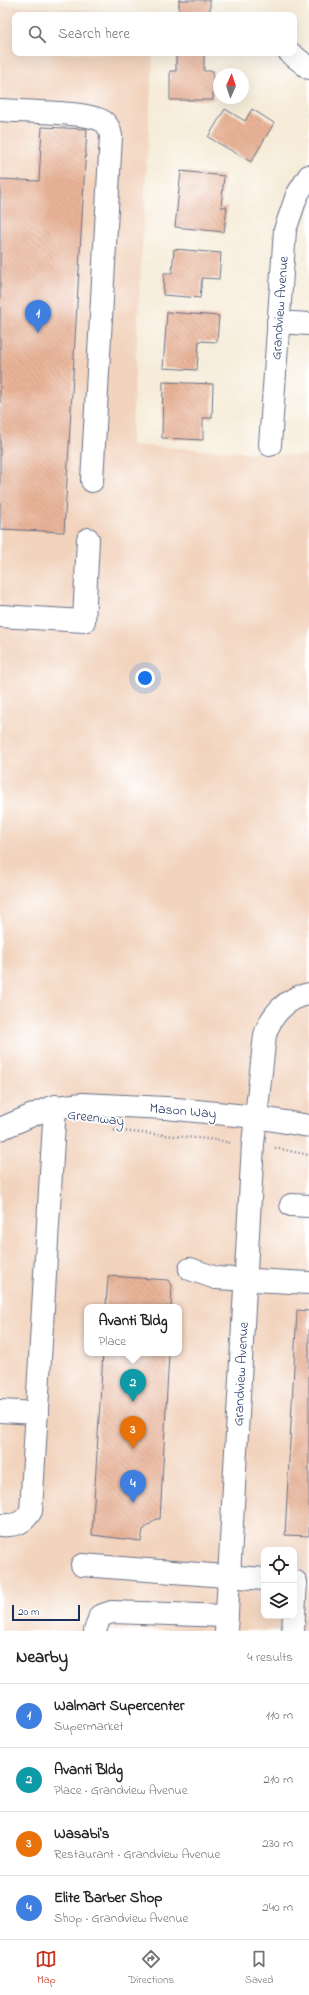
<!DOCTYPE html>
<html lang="en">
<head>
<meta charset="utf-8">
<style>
  :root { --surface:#fff; --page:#f6f6f6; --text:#222; --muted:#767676; --line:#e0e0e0; --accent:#c8321e }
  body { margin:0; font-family:"Indie Flower",sans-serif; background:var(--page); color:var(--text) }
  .controls { position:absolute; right:12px; bottom:12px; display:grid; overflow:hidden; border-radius:8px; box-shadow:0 4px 16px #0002 }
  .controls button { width:36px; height:36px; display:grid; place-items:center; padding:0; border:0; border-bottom:1px solid var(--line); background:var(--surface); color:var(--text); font:20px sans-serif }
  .compass { position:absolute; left:213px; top:68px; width:36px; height:36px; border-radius:50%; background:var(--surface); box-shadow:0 4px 16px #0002; rotate:3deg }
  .scale { position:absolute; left:12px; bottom:10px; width:68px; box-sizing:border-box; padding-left:4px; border:2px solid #1b2f5e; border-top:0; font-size:11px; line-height:14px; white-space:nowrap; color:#1b2f5e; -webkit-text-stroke:3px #fff; paint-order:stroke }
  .you { position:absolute; left:145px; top:678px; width:14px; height:14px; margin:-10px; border:3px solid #fff; border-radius:50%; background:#1a73e8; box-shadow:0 0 0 6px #1a73e833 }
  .badge { display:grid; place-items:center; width:26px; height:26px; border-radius:50%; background:var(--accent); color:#fff; font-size:13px; font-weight:700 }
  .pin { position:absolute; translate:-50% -33px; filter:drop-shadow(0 1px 2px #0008) }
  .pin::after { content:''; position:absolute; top:21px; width:14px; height:12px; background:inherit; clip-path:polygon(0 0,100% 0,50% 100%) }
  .popup { position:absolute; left:84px; top:1304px; width:98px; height:52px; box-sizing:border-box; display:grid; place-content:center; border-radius:8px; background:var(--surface); filter:drop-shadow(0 1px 3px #0005); font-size:13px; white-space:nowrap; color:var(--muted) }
  .popup b { font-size:15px; color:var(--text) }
  .popup::after { content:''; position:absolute; left:50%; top:100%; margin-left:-8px; border:8px solid transparent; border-top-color:var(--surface) }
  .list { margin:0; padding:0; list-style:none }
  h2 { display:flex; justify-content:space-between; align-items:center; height:52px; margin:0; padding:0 16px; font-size:17px }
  h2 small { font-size:13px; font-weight:400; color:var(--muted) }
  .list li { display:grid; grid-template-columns:26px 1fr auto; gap:12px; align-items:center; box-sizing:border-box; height:64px; padding:0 16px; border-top:1px solid var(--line) }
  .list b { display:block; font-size:15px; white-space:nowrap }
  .list p { margin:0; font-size:13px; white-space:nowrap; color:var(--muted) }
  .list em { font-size:13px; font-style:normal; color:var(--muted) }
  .icon { flex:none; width:22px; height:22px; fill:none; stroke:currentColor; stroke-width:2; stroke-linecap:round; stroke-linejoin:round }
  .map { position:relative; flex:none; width:309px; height:1631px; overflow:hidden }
  .search { position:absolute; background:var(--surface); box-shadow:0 4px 16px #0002; left:12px; right:12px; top:12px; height:44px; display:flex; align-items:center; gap:10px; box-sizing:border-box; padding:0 14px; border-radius:8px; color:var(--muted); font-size:15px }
  .sheet { height:308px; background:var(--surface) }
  nav { display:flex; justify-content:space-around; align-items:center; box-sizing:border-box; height:56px; border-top:1px solid var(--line); background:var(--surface); font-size:11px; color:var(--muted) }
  nav a { display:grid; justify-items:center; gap:2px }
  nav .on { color:var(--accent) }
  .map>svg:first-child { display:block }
  .built { fill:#f2d4be; fill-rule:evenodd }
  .building { fill:url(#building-back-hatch) }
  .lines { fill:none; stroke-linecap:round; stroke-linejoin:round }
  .minor-casing { stroke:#687189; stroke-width:24 }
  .path { stroke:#687189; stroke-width:2.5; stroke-dasharray:1 3; stroke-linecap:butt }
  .minor { stroke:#fff; stroke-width:22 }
  .labels { text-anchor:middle; stroke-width:3.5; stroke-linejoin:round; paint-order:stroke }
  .street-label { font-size:14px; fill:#1b2f5e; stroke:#fff }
</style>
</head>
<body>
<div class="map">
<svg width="309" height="1631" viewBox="0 0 309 1631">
  <defs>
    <pattern id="building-back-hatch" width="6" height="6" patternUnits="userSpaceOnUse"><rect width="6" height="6" fill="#e9b397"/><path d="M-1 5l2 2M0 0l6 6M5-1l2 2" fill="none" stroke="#c79a85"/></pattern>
  </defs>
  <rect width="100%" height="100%" fill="#fff"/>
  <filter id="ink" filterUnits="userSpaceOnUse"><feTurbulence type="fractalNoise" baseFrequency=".025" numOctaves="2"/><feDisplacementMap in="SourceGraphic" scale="8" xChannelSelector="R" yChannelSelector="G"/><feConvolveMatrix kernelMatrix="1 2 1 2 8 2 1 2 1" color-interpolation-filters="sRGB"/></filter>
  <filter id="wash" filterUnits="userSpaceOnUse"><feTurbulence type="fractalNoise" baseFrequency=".012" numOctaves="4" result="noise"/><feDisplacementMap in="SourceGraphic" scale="16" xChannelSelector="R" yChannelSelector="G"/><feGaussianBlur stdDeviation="0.9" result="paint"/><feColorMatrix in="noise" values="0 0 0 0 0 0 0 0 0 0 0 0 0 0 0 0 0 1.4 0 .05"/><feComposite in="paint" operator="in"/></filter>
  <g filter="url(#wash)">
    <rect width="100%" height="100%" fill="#f6ecd9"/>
    <!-- built -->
    <path class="built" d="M0 5 156 15H15V53H153L131 445 309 456V1631H0ZM87 1307H179V1353H87ZM264 1550H294V1616H264Z"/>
    <g id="blocks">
      <!-- building -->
      <g class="building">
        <rect x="179" y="0" width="31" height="15"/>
        <path d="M176 53H204V71H213V100H170V71H176Z"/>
        <path d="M225 109 245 121 252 109 274 123 251 162 208 137Z"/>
        <path d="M42 127 87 129 64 532 0 529V179L39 181Z"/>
        <path d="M181 171 224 176 221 207H227L224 232 175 227Z"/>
        <path d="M174 249 221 253 219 279 202 278 200 298 163 295 164 273H172Z"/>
        <path d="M167 312 219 316 217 342 199 341 197 370 163 368Z"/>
        <path d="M163 382 213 384 212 418H203V440L162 438Z"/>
        <path d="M108 1276 168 1280 172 1285 171 1307H106Z"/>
        <path d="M297 1310 309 1311V1536L285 1535Z"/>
        <path d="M103 1353H169L160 1519H156L143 1530 141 1541 92 1535Z"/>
      </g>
    </g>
  </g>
  <g filter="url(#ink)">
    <use href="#blocks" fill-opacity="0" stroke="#687189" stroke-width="1"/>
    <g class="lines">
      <!-- minor casing -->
      <g class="minor-casing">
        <g id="minor">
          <path d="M290 53 309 68"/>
          <path d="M0 110C21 112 91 111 104 122 109 126 110 131 111 136L92 481"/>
          <path d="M278 322 309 324"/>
          <path d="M270 445 285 230 297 195 309 176"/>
          <path d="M0 616 84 621 88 539"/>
          <path d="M0 1129 49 1108 82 1104 166 1108 256 1117 309 1126"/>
          <path d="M291 1205 309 1206"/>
          <path d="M190 1269 216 1278 309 1283"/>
          <path d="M0 1411 37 1413"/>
          <path d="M0 1525C15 1526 23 1524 31 1511L55 1106"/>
          <path d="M82 1565 264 1579"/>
          <path d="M95 1631 100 1616 112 1612 227 1616"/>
          <path d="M226 1631 253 1144 265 1035C271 1015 286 998 309 994"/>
          <path d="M293 1631 296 1582"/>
        </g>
      </g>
      <!-- path -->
      <g class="path">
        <path d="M110 1130 218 1140 230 1143"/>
        <path d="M275 1148 309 1155"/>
      </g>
      <!-- minor -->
      <use href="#minor" class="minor"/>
    </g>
  </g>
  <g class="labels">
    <!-- street labels -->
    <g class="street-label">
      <text transform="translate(279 308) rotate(-86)" y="5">Grandview Avenue</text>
      <text transform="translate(183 1110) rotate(5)" y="5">Mason Way</text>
      <text transform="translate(96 1117) rotate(7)" y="5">Greenway</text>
      <text transform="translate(240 1374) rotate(-87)" y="5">Grandview Avenue</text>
    </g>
  </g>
</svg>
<div class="controls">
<button><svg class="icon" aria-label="locate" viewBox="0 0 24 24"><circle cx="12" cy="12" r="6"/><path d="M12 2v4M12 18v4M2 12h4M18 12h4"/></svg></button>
<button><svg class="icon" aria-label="layers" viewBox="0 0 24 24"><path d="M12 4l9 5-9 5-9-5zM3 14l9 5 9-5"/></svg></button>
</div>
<svg class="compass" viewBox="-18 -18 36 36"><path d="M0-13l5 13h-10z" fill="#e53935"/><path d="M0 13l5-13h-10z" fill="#767676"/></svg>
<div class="scale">20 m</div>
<div class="you"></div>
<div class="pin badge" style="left:38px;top:333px;background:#3f7fe0">1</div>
<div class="pin badge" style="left:133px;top:1402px;background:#0f9aa8">2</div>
<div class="popup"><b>Avanti Bldg</b>Place</div>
<div class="pin badge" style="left:133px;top:1449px;background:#e8710a">3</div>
<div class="pin badge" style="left:133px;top:1503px;background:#3f7fe0">4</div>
<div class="search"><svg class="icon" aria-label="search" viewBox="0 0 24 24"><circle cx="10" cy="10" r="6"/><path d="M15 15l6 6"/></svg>Search here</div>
</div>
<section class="sheet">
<h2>Nearby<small>4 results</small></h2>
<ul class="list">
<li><span class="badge" style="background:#3f7fe0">1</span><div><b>Walmart Supercenter</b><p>Supermarket</p></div><em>110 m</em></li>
<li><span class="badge" style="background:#0f9aa8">2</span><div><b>Avanti Bldg</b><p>Place · Grandview Avenue</p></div><em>210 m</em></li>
<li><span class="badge" style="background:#e8710a">3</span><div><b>Wasabi's</b><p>Restaurant · Grandview Avenue</p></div><em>230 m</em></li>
<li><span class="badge" style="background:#3f7fe0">4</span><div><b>Elite Barber Shop</b><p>Shop · Grandview Avenue</p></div><em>240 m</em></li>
</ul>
</section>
<nav>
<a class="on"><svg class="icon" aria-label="map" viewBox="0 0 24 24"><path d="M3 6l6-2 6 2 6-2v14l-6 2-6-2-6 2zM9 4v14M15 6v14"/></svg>Map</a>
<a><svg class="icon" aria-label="directions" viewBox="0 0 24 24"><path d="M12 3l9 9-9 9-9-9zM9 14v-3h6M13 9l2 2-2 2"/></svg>Directions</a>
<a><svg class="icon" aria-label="saved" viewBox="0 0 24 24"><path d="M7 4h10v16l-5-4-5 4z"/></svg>Saved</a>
</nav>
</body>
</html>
